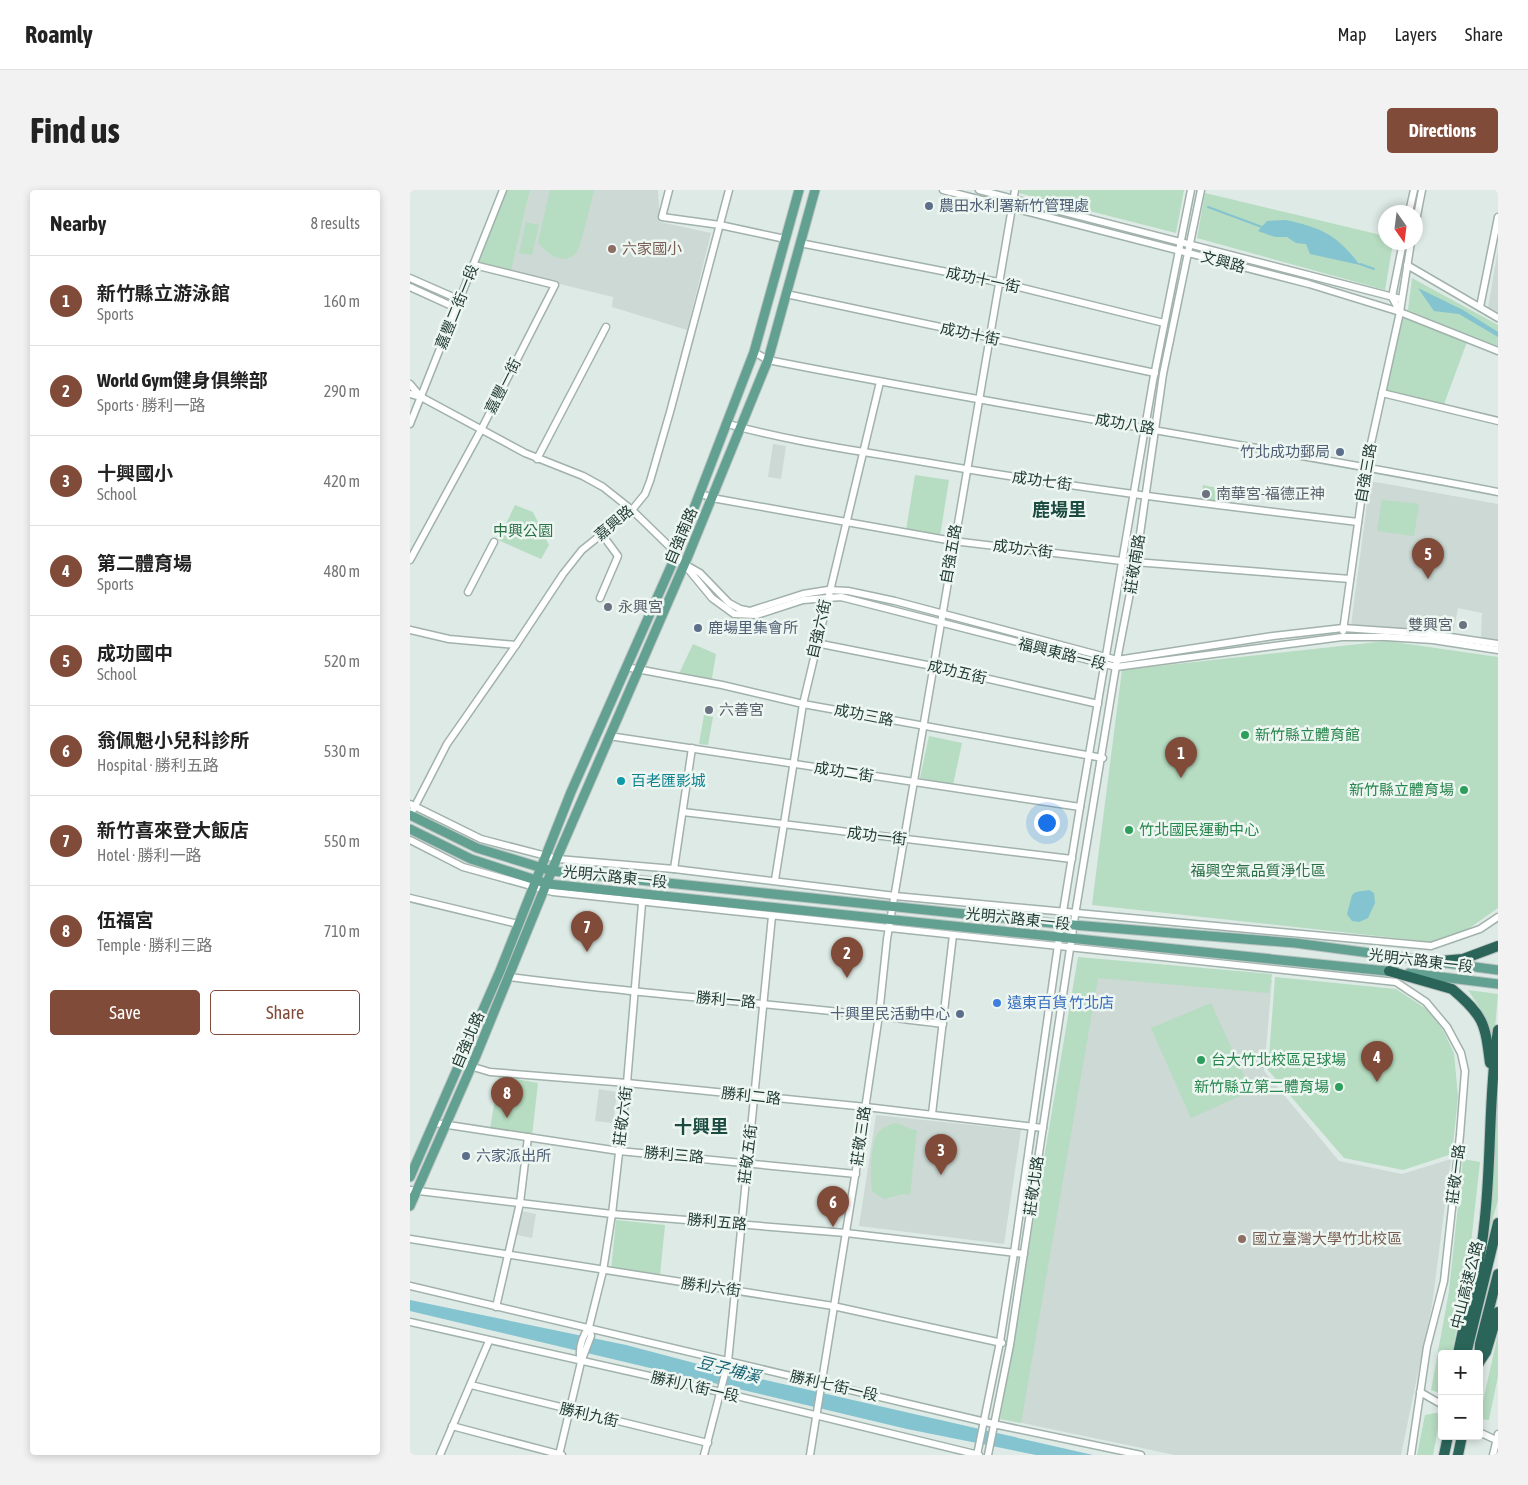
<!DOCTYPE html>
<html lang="en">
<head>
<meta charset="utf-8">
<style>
  :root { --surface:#fff; --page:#f2f2f2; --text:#222; --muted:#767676; --line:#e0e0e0; --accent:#804b38 }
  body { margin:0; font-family:"Asap Condensed","Noto Sans TC",sans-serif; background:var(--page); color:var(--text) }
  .controls { position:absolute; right:15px; bottom:15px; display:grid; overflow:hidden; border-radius:5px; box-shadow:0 2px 8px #0003 }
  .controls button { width:45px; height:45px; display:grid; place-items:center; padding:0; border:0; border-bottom:1px solid var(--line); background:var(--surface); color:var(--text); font:25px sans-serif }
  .compass { position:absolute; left:968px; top:15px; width:45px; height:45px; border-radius:50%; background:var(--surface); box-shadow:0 2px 8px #0003; rotate:166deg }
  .you { position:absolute; left:636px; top:632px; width:18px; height:18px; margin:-12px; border:4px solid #fff; border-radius:50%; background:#1a73e8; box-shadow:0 0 0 8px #1a73e833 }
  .badge { display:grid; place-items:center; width:32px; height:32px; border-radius:50%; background:var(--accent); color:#fff; font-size:16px; font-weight:700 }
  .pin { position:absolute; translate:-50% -41px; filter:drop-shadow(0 1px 2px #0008) }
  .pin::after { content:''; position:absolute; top:26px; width:18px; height:15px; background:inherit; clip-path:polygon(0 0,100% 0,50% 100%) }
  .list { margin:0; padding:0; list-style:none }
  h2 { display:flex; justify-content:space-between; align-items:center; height:65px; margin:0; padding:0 20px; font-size:21px }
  h2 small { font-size:16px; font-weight:400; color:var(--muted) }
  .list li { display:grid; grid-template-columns:32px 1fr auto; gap:15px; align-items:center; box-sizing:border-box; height:90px; padding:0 20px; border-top:1px solid var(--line) }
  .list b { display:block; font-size:19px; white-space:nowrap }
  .list p { margin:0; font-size:16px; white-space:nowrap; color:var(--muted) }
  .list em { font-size:16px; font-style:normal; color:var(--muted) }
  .actions { display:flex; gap:10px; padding:15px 20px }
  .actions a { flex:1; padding:11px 0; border:1px solid var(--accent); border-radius:5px; text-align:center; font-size:18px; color:var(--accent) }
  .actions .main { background:var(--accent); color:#fff }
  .map { position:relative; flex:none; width:1088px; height:1265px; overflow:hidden; border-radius:5px }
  header { display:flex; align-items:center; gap:30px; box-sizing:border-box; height:70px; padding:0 25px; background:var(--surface); border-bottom:1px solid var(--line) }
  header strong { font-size:24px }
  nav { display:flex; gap:28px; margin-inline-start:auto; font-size:18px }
  .intro { display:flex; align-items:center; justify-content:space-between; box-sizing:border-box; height:120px; padding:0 30px }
  h1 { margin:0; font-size:35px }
  .button { padding:12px 22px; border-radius:5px; background:var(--accent); color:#fff; font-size:18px; font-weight:700 }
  main { display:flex; gap:30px; padding:0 30px }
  aside { flex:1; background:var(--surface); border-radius:5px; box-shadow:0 2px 8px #0003 }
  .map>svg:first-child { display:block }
  .built { fill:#ccd9d4 }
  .green { fill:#b6dcc1 }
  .water { fill:#84c3d0 }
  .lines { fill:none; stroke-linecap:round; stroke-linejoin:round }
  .stream { stroke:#84c3d0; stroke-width:2 }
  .minor-casing { stroke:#a1b1ac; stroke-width:9 }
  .major-casing { stroke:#bcc4c2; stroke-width:11 }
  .highway-casing { stroke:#bcc4c2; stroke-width:12 }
  .minor { stroke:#fff; stroke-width:6 }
  .major { stroke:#62a091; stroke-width:9 }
  .highway { stroke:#2b655a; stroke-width:10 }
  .service-dot { fill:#5c6f8a; stroke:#eef6f2; stroke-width:2 }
  .education-dot { fill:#8d6e63; stroke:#eef6f2; stroke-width:2 }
  .worship-dot { fill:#6b7280; stroke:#eef6f2; stroke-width:2 }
  .leisure-dot { fill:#2e9e5b; stroke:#eef6f2; stroke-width:2 }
  .culture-dot { fill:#0f9aa8; stroke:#eef6f2; stroke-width:2 }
  .shop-dot { fill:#3f7fe0; stroke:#eef6f2; stroke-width:2 }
  .labels { text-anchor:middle; stroke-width:5; stroke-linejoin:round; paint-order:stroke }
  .service-label { font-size:15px; fill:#4e5e75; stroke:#eef6f2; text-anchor:start }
  .education-label { font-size:15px; fill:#785e54; stroke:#eef6f2; text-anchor:start }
  .street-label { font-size:15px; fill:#1f3933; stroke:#eef6f2 }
  .worship-label { font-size:15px; fill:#5b616d; stroke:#eef6f2; text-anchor:start }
  .park-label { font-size:15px; fill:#2a7046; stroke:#eef6f2 }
  .leisure-label { font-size:15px; fill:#27864d; stroke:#eef6f2; text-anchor:start }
  .culture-label { font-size:15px; fill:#0d838f; stroke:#eef6f2; text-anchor:start }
  .shop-label { font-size:15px; fill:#366cbe; stroke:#eef6f2; text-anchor:start }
  .water-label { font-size:16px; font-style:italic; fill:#1a6475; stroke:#eef6f2 }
  .quarter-label { font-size:18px; font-weight:bold; fill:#1b4b40; stroke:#eef6f2 }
</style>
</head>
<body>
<header>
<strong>Roamly</strong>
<nav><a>Map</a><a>Layers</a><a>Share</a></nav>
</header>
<div class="intro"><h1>Find us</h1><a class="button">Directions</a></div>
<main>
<aside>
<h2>Nearby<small>8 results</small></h2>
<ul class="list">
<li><span class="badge">1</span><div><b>新竹縣立游泳館</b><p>Sports</p></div><em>160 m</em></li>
<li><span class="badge">2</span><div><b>World Gym健身俱樂部</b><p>Sports · 勝利一路</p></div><em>290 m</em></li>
<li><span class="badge">3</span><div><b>十興國小</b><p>School</p></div><em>420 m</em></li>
<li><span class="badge">4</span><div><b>第二體育場</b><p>Sports</p></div><em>480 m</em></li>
<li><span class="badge">5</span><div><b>成功國中</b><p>School</p></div><em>520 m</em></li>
<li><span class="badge">6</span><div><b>翁佩魁小兒科診所</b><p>Hospital · 勝利五路</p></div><em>530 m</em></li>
<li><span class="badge">7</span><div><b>新竹喜來登大飯店</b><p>Hotel · 勝利一路</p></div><em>550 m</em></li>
<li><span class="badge">8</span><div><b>伍福宮</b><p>Temple · 勝利三路</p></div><em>710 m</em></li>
</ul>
<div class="actions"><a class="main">Save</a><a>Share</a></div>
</aside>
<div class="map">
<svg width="1088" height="1265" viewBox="0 0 1088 1265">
  <rect width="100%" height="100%" fill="#deeae5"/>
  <!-- built -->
  <g class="built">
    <path d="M120 0H248L250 32 301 43 277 140 202 117 203 107 101 82Z"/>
    <path d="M1088 59V123L1078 118Z"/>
    <path d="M363 254 376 256 371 289 358 287Z"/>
    <path d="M960 291 1088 314V451L1071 448 1072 423 1048 418 1043 444 941 435Z"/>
    <path d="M678 776 862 790 854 881 929 971 992 984 1041 969 1022 1115 991 1265H765L603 1231Z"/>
    <path d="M189 899 207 902 203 933 185 931Z"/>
    <path d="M466 925 611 940 594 1054 449 1036Z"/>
    <path d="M111 1021 126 1024 122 1048 107 1045Z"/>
  </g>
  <!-- green -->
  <g class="green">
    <path d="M96 0H120L101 82 68 73Z"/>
    <path d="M140 0H184C181 12 172 53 167 61 156 78 135 63 128 52Z"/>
    <path d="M610 0H774L766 43 609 3Z"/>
    <path d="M795 3 975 46 976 52 983 53 975 100 787 48Z"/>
    <path d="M116 32 129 35 122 65 109 63Z"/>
    <path d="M1002 88 1088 135V158L998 120Z"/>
    <path d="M990 122 1058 149 1033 217 972 203Z"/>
    <path d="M505 285 539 290 530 346 496 340Z"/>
    <path d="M793 295 812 299 809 314 790 311Z"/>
    <path d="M972 310 1009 314 1004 346 967 341Z"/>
    <path d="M105 315 123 322 139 355 131 369 88 350Z"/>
    <path d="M977 451 1088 467V718L1058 739 1022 752 682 715 712 480Z"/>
    <path d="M283 454 306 464 301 494 267 488Z"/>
    <path d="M294 525 303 527 298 555 289 554Z"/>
    <path d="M519 546 552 553 543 595 510 588Z"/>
    <path d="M668 767 862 784 859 803 688 788 611 1233 590 1229Z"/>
    <path d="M865 787 986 799 1018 820 1033 840 1044 863 1048 907 1042 964 993 980 934 968 858 880Z"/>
    <path d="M1058 800 1088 804 1084 849 1070 818Z"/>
    <path d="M801 813 841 901 781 928 741 838Z"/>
    <path d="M89 886 128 893 122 946 80 939Z"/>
    <path d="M1088 905V1010L1078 1046 1086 921Z"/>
    <path d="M486 933C494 935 499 940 507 940L500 1005 493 1004 474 1009 463 1002C459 991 461 952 468 943 472 937 479 935 486 933Z"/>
    <path d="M1053 969 1070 972 1059 1071 1042 1164H1032V1204L1021 1200 1039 1101Z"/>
    <path d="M206 1030 255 1035 250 1085 201 1080Z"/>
    <path d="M1088 1144V1186L1079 1230 1069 1229Z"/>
    <path d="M1031 1222 1023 1265H1007L1015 1225Z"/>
  </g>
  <!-- water -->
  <g class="water">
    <path d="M876 30C912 38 927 45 950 75L900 64 896 54 886 53 877 47H865L848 41 857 31Z"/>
    <path d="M1008 98 1053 120 1088 142V147L1049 124 1024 121Z"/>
    <path d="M959 700 964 703 965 713 958 728 949 732 942 731 937 724 942 705 946 702Z"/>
    <path d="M0 1110 216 1155 307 1179 683 1265H626L497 1239 0 1121Z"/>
  </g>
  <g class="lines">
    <!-- stream -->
    <g class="stream">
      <path d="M798 17 852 37"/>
      <path d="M950 74 964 79"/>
    </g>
    <!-- minor casing -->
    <g class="minor-casing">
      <g id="minor">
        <path d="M259 0 252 27 310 35 375 49"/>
        <path d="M533 0 899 94 990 122 1088 161"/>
        <path d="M569 0 991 109"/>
        <path d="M999 22 1004 0"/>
        <path d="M1006 31 1012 0"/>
        <path d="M390 53 588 92 754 133"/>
        <path d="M997 75 1088 128"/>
        <path d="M0 88 50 110"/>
        <path d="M0 97 46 118"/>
        <path d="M376 104 745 183"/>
        <path d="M1070 117 1088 27"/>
        <path d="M990 122 982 107 993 52"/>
        <path d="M344 162 358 170C601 218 845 255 1088 302"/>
        <path d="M0 194 10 206"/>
        <path d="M972 203 1088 231"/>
        <path d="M0 204 11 207 115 263 173 286 193 297 222 320 259 356 302 408 324 424 347 425 393 410 431 407 706 477 932 447H976L1023 450 1088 460"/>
        <path d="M0 234 93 0"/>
        <path d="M318 234C382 252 449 261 514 272 658 297 803 315 948 332"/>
        <path d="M127 269 196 137"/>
        <path d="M289 303 302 308 543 351 712 371 940 389"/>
        <path d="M0 370 71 240 145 95 64 75"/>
        <path d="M276 375 290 383 319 413 330 419 340 421 393 404 418 400 438 401 485 411 707 470 863 446 933 438 1020 444 1088 454"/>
        <path d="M58 402 84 352"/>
        <path d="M190 408 208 366 191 343"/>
        <path d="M0 440 39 449 106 455"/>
        <path d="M933 441 956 276 990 122 1001 52"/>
        <path d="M406 453 522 476 688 514"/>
        <path d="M216 477 312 495 393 514 693 568"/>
        <path d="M199 546 670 617"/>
        <path d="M0 614 71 649 148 669 264 679 485 706 1021 756 1070 739 1088 727"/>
        <path d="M3 620 37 554 106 455 153 384 172 360 222 320 235 304 240 291 260 222 319 0"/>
        <path d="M273 622 662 669"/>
        <path d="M0 650 53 677 143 702 986 792 1016 812 1037 837 1051 863 1055 881 1050 945 1034 1091 1017 1157 1001 1265"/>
        <path d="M264 679 282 558"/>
        <path d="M365 690 393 514 470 192"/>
        <path d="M0 708 108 734"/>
        <path d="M100 787C244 806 389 815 533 834"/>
        <path d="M50 873 80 882 217 893 456 917 633 938"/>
        <path d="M522 924 543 745"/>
        <path d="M25 933 209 961 446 984"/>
        <path d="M0 1000 202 1024 436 1043 614 1064"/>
        <path d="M0 1049 423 1116 592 1153"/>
        <path d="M0 1096 588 1235 731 1265"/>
        <path d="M86 1117 110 1013 118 947"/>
        <path d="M0 1132 306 1201 569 1265"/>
        <path d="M171 1172C168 1160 172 1147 179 1137L193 1081 202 1024 217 893 232 713"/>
        <path d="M61 1195 298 1253"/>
        <path d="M1010 1202 1031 1214"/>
        <path d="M42 1236 152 1265"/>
        <path d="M1069 1242 1086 1250"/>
        <path d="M30 1265 79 1151"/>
        <path d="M149 1265 171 1172 181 1146 179 1137"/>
        <path d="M294 1265 318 1172 362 726"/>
        <path d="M400 1265 446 980 469 825 477 749 605 0"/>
        <path d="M567 1265 590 1152 604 1063 651 734 670 617 743 191 781 0"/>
        <path d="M578 1265 600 1155 666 719 707 470 726 372 753 184 791 0"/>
        <path d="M1083 1265 1088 1244"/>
      </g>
    </g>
    <!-- major casing -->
    <g class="major-casing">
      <g id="major">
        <path d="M0 625 67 658 142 681 651 734 885 753 1088 780"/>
        <path d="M0 639 61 669 138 694 986 782"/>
        <path d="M999 783 1088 794"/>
        <path d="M0 987 90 781 161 602 266 365 344 162 389 0"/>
        <path d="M0 1016 66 866 149 663 278 366 358 170 405 0"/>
      </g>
    </g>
    <!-- highway casing -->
    <g class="highway-casing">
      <g id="highway">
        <path d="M1020 772 1053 769 1088 756"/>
        <path d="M979 781 1042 799C1074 826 1075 833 1080 873"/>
        <path d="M1048 1164C1056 1121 1070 1080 1074 1037 1082 972 1078 906 1088 840"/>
        <path d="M1056 1164 1088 1033"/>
        <path d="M1070 1171 1076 1162 1088 1122"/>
        <path d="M1069 1173 1070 1154 1088 1084"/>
        <path d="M1034 1265 1038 1246"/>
        <path d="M1048 1265 1052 1246"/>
      </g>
    </g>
    <!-- minor -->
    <use href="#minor" class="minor"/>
    <!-- major -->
    <use href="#major" class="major"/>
    <!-- highway -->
    <use href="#highway" class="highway"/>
  </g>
  <!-- markers -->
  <g class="service-dot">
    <circle cx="519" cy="16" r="5"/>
    <circle cx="930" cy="262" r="5"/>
    <circle cx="288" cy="438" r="5"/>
    <circle cx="550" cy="824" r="5"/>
    <circle cx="56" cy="966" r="5"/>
  </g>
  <g class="education-dot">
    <circle cx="202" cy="59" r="5"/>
    <circle cx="832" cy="1049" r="5"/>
  </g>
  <g class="worship-dot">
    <circle cx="796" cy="304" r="5"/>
    <circle cx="198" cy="417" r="5"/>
    <circle cx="1053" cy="435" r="5"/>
    <circle cx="299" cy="520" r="5"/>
  </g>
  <g class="leisure-dot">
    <circle cx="835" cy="545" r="5"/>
    <circle cx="1054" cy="600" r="5"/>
    <circle cx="719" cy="640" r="5"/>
    <circle cx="791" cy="870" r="5"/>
    <circle cx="929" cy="897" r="5"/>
  </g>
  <circle class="culture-dot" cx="211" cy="591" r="5"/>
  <circle class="shop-dot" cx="587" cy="813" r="5"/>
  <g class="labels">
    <!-- service labels -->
    <g class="service-label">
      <text x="529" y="21">農田水利署新竹管理處</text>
      <text x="920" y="267" text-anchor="end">竹北成功郵局</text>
      <text x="298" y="443">鹿場里集會所</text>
      <text x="540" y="829" text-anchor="end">十興里民活動中心</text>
      <text x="66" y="971">六家派出所</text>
    </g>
    <!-- education labels -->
    <g class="education-label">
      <text x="212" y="64">六家國小</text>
      <text x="842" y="1054">國立臺灣大學竹北校區</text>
    </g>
    <!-- street labels -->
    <g class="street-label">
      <text transform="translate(813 72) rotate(15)" y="5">文興路</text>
      <text transform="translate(573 90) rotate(12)" y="5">成功十一街</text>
      <text transform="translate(47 117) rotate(-68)" y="5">嘉豐二街一段</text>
      <text transform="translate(560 144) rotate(12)" y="5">成功十街</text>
      <text transform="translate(93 196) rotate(-63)" y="5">嘉豐一街</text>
      <text transform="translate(715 234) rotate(10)" y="5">成功八路</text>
      <text transform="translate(956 283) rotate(-80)" y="5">自強三路</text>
      <text transform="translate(632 291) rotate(8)" y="5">成功七街</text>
      <text transform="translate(204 333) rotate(-40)" y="5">嘉興路</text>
      <text transform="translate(271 346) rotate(-67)" y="5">自強南路</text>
      <text transform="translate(613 359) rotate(7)" y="5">成功六街</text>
      <text transform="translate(541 364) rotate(-80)" y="5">自強五路</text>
      <text transform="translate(725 374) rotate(-81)" y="5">莊敬南路</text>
      <text transform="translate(409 439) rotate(-77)" y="5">自強六街</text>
      <text transform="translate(652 464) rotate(14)" y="5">福興東路一段</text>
      <text transform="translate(547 482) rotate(13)" y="5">成功五街</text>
      <text transform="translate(454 525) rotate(11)" y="5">成功三路</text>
      <text transform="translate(434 582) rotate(9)" y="5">成功二街</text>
      <text transform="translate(467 646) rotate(7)" y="5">成功一街</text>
      <text transform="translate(205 687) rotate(6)" y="5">光明六路東一段</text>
      <text transform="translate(608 729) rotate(6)" y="5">光明六路東一段</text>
      <text transform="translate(1011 771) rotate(7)" y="5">光明六路東一段</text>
      <text transform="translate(316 810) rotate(5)" y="5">勝利一路</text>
      <text transform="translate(58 850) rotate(-67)" y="5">自強北路</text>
      <text transform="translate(341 906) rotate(6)" y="5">勝利二路</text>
      <text transform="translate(213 926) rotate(-83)" y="5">莊敬六街</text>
      <text transform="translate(451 946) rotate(-82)" y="5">莊敬三路</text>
      <text transform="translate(338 964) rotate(-83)" y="5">莊敬五街</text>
      <text transform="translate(264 965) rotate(5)" y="5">勝利三路</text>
      <text transform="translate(1046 984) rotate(-83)" y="5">莊敬一路</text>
      <text transform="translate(624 996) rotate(-82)" y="5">莊敬北路</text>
      <text transform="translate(307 1032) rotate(5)" y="5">勝利五路</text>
      <text transform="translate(1057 1095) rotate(-76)" y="5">中山高速公路</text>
      <text transform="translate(301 1097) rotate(8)" y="5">勝利六街</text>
      <text transform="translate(424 1196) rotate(13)" y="5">勝利七街一段</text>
      <text transform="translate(285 1197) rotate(13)" y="5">勝利八街一段</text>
      <text transform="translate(179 1225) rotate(13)" y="5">勝利九街</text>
    </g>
    <!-- worship labels -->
    <g class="worship-label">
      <text x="806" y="309">南華宮-福德正神</text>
      <text x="208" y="422">永興宮</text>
      <text x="1043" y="440" text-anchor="end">雙興宮</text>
      <text x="309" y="525">六善宮</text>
    </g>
    <!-- park labels -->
    <g class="park-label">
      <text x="113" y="346">中興公園</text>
      <text x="848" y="686">福興空氣品質淨化區</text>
    </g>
    <!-- leisure labels -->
    <g class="leisure-label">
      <text x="845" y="550">新竹縣立體育館</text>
      <text x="1044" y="605" text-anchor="end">新竹縣立體育場</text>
      <text x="729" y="645">竹北國民運動中心</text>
      <text x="801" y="875">台大竹北校區足球場</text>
      <text x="919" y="902" text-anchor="end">新竹縣立第二體育場</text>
    </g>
    <!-- culture labels -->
    <g class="culture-label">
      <text x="221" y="596">百老匯影城</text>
    </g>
    <!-- shop labels -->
    <g class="shop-label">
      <text x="597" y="818">遠東百貨 竹北店</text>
    </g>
    <!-- water labels -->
    <g class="water-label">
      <text transform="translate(319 1179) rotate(14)" y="6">豆子埔溪</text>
    </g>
    <!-- quarter labels -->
    <g class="quarter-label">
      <text x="649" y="326">鹿場里</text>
      <text x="291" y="943">十興里</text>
    </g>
  </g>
</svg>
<div class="controls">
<button>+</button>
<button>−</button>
</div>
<svg class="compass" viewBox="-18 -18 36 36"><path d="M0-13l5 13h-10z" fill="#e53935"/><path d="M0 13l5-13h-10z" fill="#767676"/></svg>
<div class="you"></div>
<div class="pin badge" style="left:771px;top:588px">1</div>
<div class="pin badge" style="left:437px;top:788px">2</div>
<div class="pin badge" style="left:531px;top:985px">3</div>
<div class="pin badge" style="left:967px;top:892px">4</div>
<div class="pin badge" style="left:1018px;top:389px">5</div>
<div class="pin badge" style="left:423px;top:1037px">6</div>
<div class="pin badge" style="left:177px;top:762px">7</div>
<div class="pin badge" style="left:97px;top:928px">8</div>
</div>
</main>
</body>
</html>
